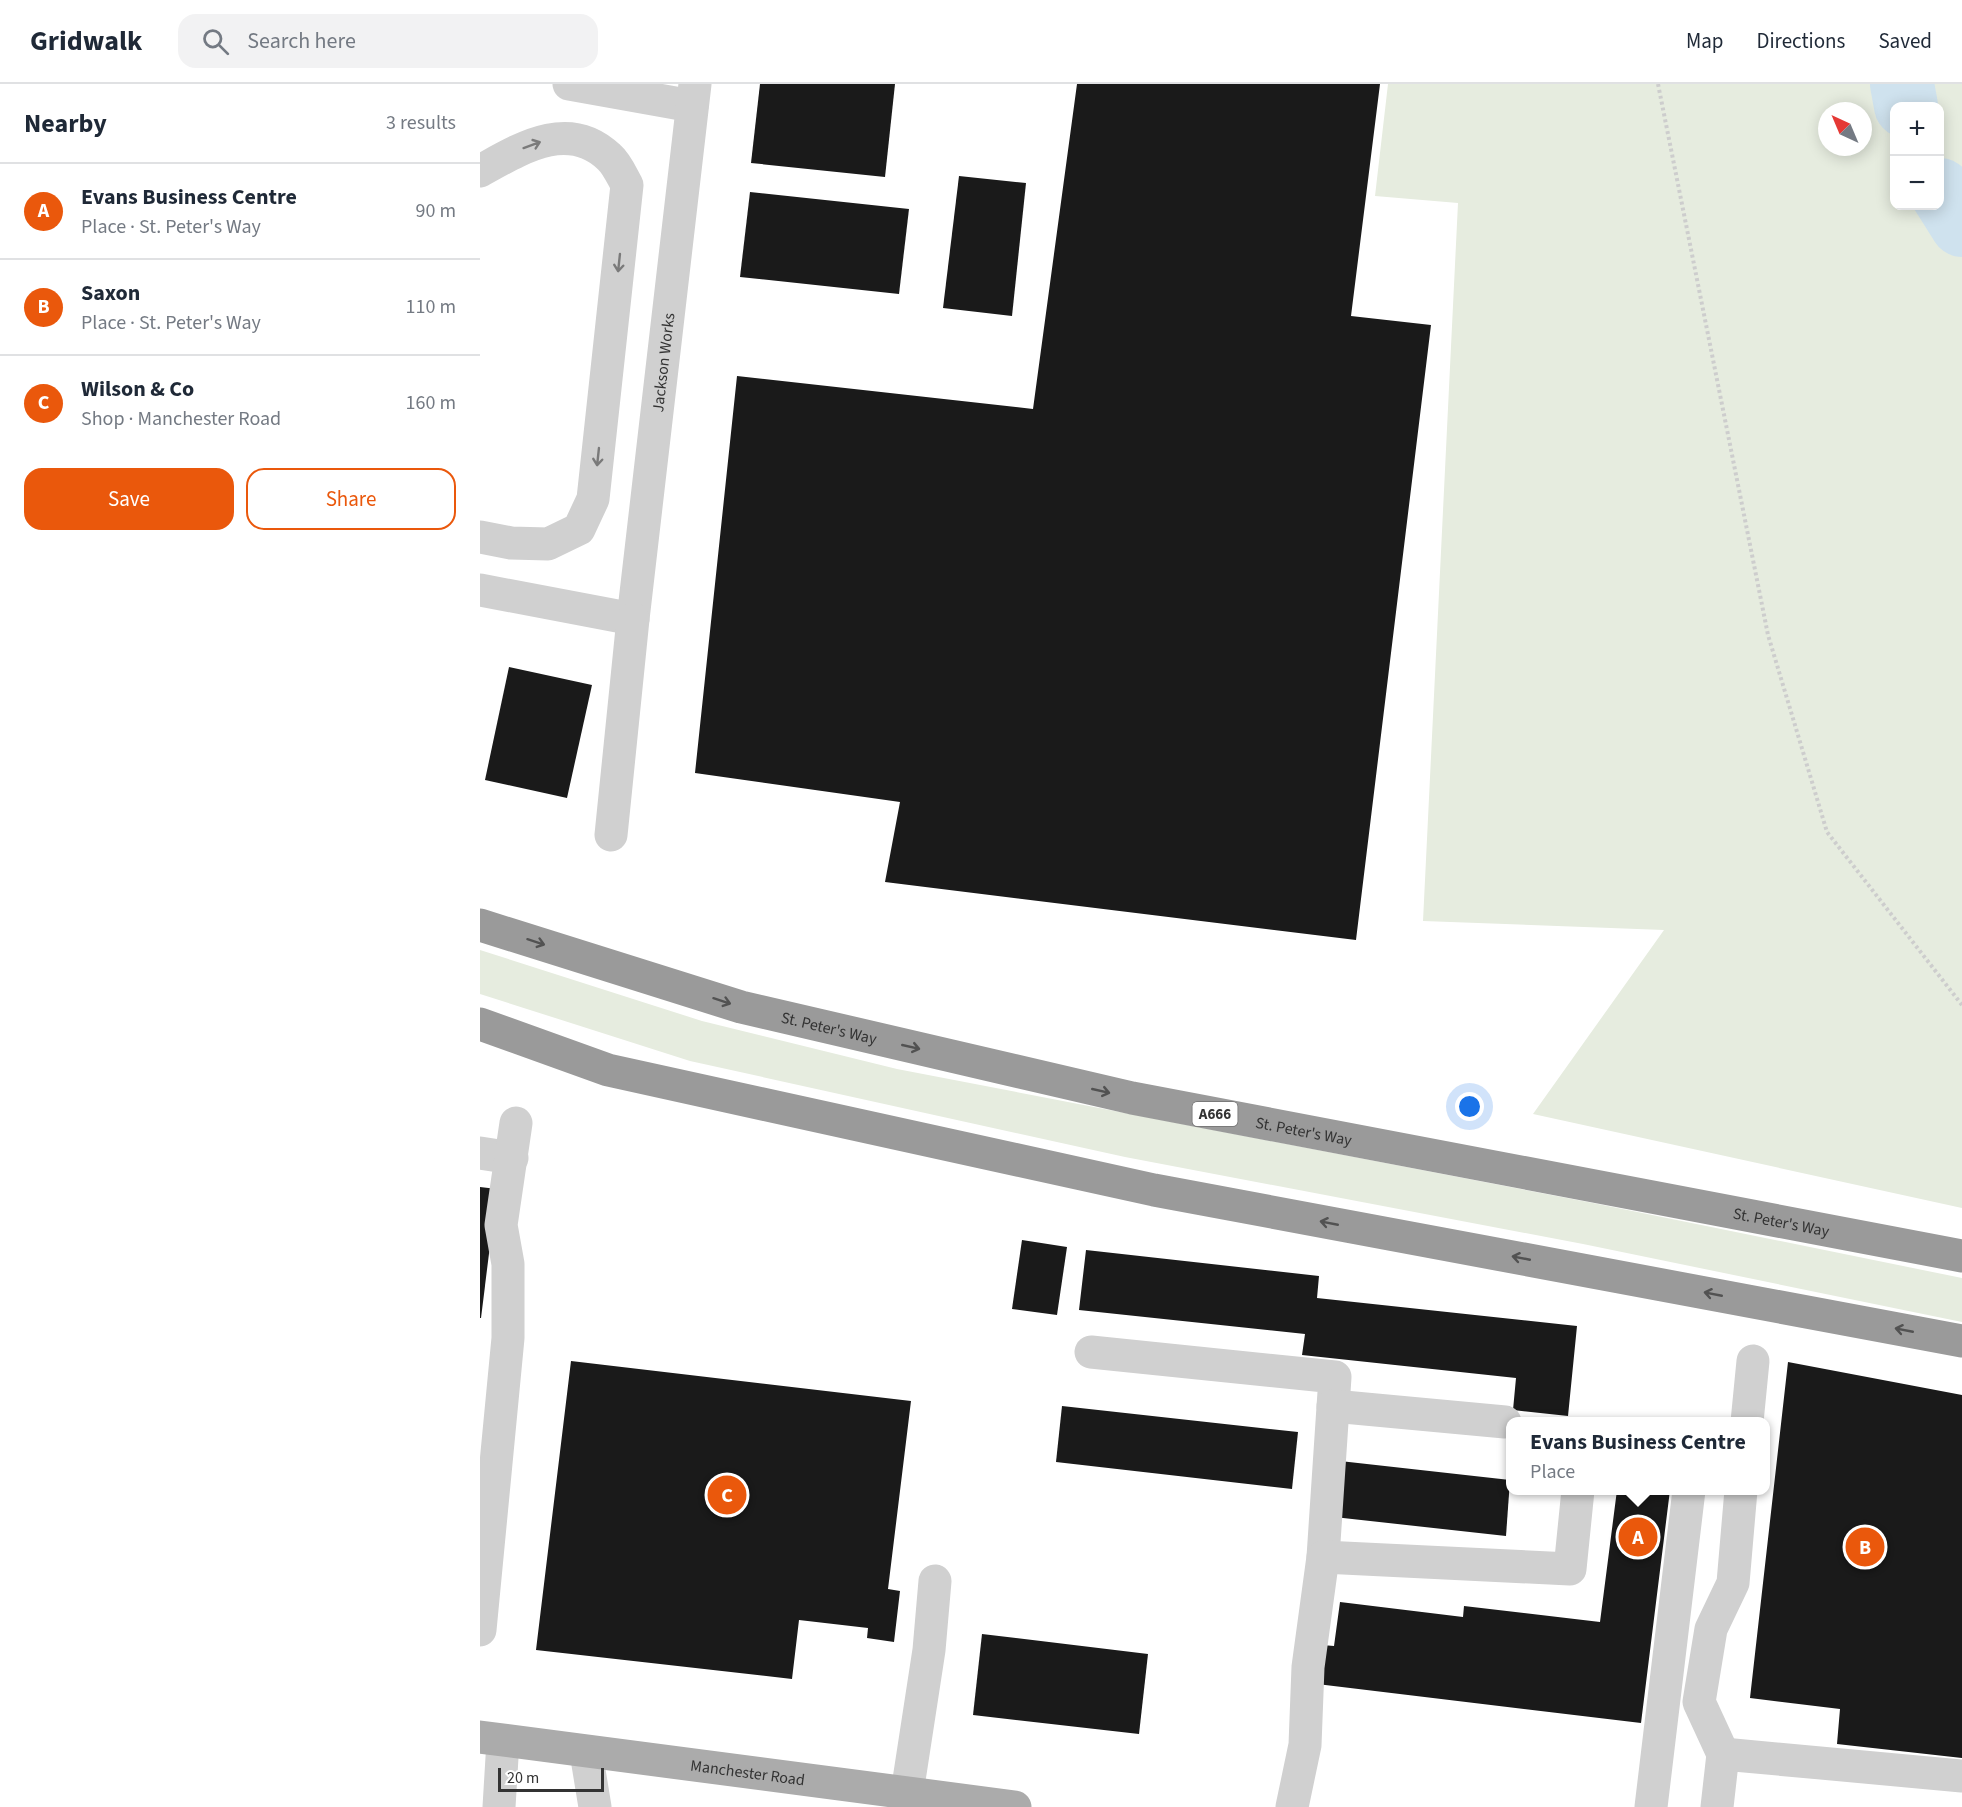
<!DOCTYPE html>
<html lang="en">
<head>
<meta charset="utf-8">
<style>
  :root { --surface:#fff; --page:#f2f2f3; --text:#1f2937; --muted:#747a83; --line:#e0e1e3; --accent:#ea580c }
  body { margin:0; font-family:"Source Sans 3",sans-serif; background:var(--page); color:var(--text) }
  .controls { position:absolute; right:18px; top:18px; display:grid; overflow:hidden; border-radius:12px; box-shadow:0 3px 15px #0003 }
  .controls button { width:54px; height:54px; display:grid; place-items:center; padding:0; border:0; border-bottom:2px solid var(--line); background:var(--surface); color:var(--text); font:30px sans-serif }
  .compass { position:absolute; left:1338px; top:18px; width:54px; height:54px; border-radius:50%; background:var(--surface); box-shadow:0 3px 15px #0003; rotate:316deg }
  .scale { position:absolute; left:18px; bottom:15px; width:106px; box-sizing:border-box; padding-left:6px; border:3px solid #333; border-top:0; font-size:16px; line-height:21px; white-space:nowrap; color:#333; -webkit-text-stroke:4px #fff; paint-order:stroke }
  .you { position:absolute; left:990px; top:1023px; width:21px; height:21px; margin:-15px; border:4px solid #fff; border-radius:50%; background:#1a73e8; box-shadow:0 0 0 9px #1a73e833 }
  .badge { display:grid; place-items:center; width:39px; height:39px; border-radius:50%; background:var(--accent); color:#fff; font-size:20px; font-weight:700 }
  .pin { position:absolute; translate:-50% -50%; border:3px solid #fff; box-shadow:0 2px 6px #0006 }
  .popup { position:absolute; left:1026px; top:1333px; width:264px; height:78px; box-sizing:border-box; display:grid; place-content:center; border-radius:12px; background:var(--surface); filter:drop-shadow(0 2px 4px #0005); font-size:20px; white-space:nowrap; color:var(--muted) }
  .popup b { font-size:22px; color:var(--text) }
  .popup::after { content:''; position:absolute; left:50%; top:100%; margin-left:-12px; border:12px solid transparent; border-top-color:var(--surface) }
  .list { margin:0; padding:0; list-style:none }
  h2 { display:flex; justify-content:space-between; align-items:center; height:78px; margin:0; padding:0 24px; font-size:26px }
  h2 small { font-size:20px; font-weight:400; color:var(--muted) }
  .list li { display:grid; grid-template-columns:39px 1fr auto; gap:18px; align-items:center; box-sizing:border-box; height:96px; padding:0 24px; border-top:2px solid var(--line) }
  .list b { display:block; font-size:22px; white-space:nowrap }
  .list p { margin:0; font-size:20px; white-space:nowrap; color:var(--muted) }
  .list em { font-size:20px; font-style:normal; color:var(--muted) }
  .actions { display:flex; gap:12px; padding:18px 24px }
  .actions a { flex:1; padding:14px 0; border:2px solid var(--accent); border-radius:18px; text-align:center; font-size:21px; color:var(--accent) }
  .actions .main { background:var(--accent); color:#fff }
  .icon { flex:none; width:33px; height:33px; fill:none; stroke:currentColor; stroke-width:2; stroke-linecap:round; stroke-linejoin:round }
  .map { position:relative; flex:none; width:1482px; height:1723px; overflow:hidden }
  header { display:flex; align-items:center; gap:36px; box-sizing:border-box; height:84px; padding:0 30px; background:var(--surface); border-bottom:2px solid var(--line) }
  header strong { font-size:28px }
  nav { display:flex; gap:33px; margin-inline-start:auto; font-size:21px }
  .search { width:420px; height:54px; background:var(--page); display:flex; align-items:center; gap:15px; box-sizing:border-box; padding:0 21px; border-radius:18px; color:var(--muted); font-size:22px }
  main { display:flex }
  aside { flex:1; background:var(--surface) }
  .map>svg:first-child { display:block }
  .green { fill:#e6ecdf; fill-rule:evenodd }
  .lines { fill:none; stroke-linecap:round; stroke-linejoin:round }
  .river { stroke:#cfe2ee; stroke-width:64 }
  .building { fill:#1a1a1a }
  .path { stroke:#cdcdcd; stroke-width:4; stroke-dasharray:3 3; stroke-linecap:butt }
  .minor { stroke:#d0d0d0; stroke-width:33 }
  .major { stroke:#ababab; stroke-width:33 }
  .highway { stroke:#9a9a9a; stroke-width:33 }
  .oneway { stroke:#7a7a7a }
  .oneway2 { stroke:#525252 }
  .labels { text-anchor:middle; stroke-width:6; stroke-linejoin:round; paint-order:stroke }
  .shield { fill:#fff; stroke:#707070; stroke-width:1.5 }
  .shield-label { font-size:15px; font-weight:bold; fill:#333 }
  .street-label { font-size:16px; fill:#333; stroke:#fff }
</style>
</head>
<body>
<header>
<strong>Gridwalk</strong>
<div class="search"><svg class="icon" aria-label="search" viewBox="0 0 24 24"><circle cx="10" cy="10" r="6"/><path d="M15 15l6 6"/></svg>Search here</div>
<nav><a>Map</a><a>Directions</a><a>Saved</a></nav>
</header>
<main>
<aside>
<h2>Nearby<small>3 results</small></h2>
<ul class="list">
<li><span class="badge">A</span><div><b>Evans Business Centre</b><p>Place · St. Peter's Way</p></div><em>90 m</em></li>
<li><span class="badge">B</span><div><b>Saxon</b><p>Place · St. Peter's Way</p></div><em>110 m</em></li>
<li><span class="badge">C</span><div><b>Wilson &amp; Co</b><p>Shop · Manchester Road</p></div><em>160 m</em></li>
</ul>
<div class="actions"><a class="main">Save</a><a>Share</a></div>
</aside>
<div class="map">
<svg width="1482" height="1723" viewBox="0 0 1482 1723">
  <rect width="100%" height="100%" fill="#fff"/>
  <!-- green -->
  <g class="green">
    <path d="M908 0H1482V1124L1053 1030 1184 846 943 837 978 119 895 112ZM1414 22H1460V122H1414ZM1347 27H1383V63H1347Z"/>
    <path d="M0 866 222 937 417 985 1113 1119 1482 1194V1238L1103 1160 645 1073 210 977 0 910Z"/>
  </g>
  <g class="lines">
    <!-- river -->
    <g class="river">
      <path d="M1422 0 1426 22"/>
      <path d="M1460 106 1482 141"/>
    </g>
  </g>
  <!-- building -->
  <g class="building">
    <path d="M280 0H415L405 93 271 79Z"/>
    <path d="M597 0H900L871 232 951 241 876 856 405 798 420 718 215 689 257 292 553 325Z"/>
    <path d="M479 92 546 99 532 232 463 224Z"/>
    <path d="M270 108 429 125 419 210 260 193Z"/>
    <path d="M29 583 112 601 87 714 5 696Z"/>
    <path d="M0 1103 17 1105 1 1234H0Z"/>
    <path d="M542 1156 587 1163 577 1231 532 1225Z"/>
    <path d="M606 1166 839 1192 837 1214 1097 1242 1088 1332 1033 1326 1036 1294 822 1271 825 1250 599 1226Z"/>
    <path d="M91 1277 431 1317 408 1505 420 1507 414 1558 387 1554 388 1544 319 1536 312 1595 56 1566Z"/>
    <path d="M1308 1278 1482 1311V1674L1357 1660 1360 1625 1270 1614Z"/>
    <path d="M582 1322 818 1348 812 1405 576 1378Z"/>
    <path d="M860 1377 1030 1396 1026 1452 854 1433Z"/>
    <path d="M1137 1406H1190L1161 1639 837 1600 842 1561 854 1562 860 1518 983 1533 984 1522 1120 1538Z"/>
    <path d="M502 1550 668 1570 659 1650 493 1631Z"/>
  </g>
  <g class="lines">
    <!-- path -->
    <path class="path" d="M1178 0 1288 551 1347 748 1482 921"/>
    <!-- minor -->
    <g class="minor">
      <path d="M89 0 212 22"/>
      <path d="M0 87C40 65 88 34 129 73 137 80 142 92 147 101L113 415 99 445 68 460 31 459 0 453"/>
      <path id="s1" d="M0 506 153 535 215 0"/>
      <path d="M131 751 153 535"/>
      <path d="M0 1069 32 1074"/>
      <path d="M611 1268 855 1293 843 1473"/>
      <path d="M853 1322 1025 1338"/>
      <path d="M1267 1338 1273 1277"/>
      <path d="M0 1546 28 1254V1180L21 1141 36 1039"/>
      <path d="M106 1668 115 1723"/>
      <path d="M1243 1670 1219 1618 1231 1545 1253 1499 1261 1406"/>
      <path d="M427 1709 449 1566 455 1497"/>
      <path d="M19 1723 23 1657"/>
      <path d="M812 1723 825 1661 828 1583 843 1473 1090 1485 1098 1406"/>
      <path d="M1171 1723 1209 1406"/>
      <path d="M1237 1723 1243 1670 1482 1692"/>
    </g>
    <!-- major -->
    <path class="major" id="s2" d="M0 1653 535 1723"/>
    <!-- highway -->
    <g class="highway">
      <path id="s3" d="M0 841 261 923 652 1014 1482 1172"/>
      <path d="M0 940 128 986 674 1106 1482 1257"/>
    </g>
  </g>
  <!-- one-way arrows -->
  <defs><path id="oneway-shaft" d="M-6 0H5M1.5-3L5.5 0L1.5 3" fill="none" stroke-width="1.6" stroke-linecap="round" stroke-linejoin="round" transform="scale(1.5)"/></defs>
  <g class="oneway">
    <use href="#oneway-shaft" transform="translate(52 61) rotate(-20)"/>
    <use href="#oneway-shaft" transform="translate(139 179) rotate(96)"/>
    <use href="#oneway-shaft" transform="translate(118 373) rotate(96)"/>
  </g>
  <g class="oneway2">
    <use href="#oneway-shaft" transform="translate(56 858) rotate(18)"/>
    <use href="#oneway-shaft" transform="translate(242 917) rotate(18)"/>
    <use href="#oneway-shaft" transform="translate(431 963) rotate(13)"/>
    <use href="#oneway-shaft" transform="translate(621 1007) rotate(13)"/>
    <use href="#oneway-shaft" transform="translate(849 1139) rotate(-169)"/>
    <use href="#oneway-shaft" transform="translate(1041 1174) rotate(-169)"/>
    <use href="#oneway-shaft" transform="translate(1233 1210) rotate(-169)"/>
    <use href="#oneway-shaft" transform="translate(1424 1246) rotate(-169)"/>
  </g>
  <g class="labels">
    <!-- shield labels -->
    <rect class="shield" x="712.5" y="1018" width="45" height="24" rx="4.5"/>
    <g class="shield-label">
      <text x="735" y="1035">A666</text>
    </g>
    <!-- street labels -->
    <g class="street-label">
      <text dy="6" stroke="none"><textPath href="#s1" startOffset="414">Jackson Works</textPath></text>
      <text dy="6" stroke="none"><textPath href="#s3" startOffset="364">St. Peter's Way</textPath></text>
      <text dy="6" stroke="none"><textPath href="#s3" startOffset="850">St. Peter's Way</textPath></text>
      <text dy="6" stroke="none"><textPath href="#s3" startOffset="1336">St. Peter's Way</textPath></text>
      <text dy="6" stroke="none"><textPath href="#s2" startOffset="270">Manchester Road</textPath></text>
    </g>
  </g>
</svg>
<div class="controls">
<button>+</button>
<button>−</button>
</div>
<svg class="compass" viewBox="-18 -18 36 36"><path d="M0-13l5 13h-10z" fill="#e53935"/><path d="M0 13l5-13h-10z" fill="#747a83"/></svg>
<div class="scale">20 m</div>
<div class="you"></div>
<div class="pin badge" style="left:1158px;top:1453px">A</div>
<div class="popup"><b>Evans Business Centre</b>Place</div>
<div class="pin badge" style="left:1385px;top:1463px">B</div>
<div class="pin badge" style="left:247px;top:1411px">C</div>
</div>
</main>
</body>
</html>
